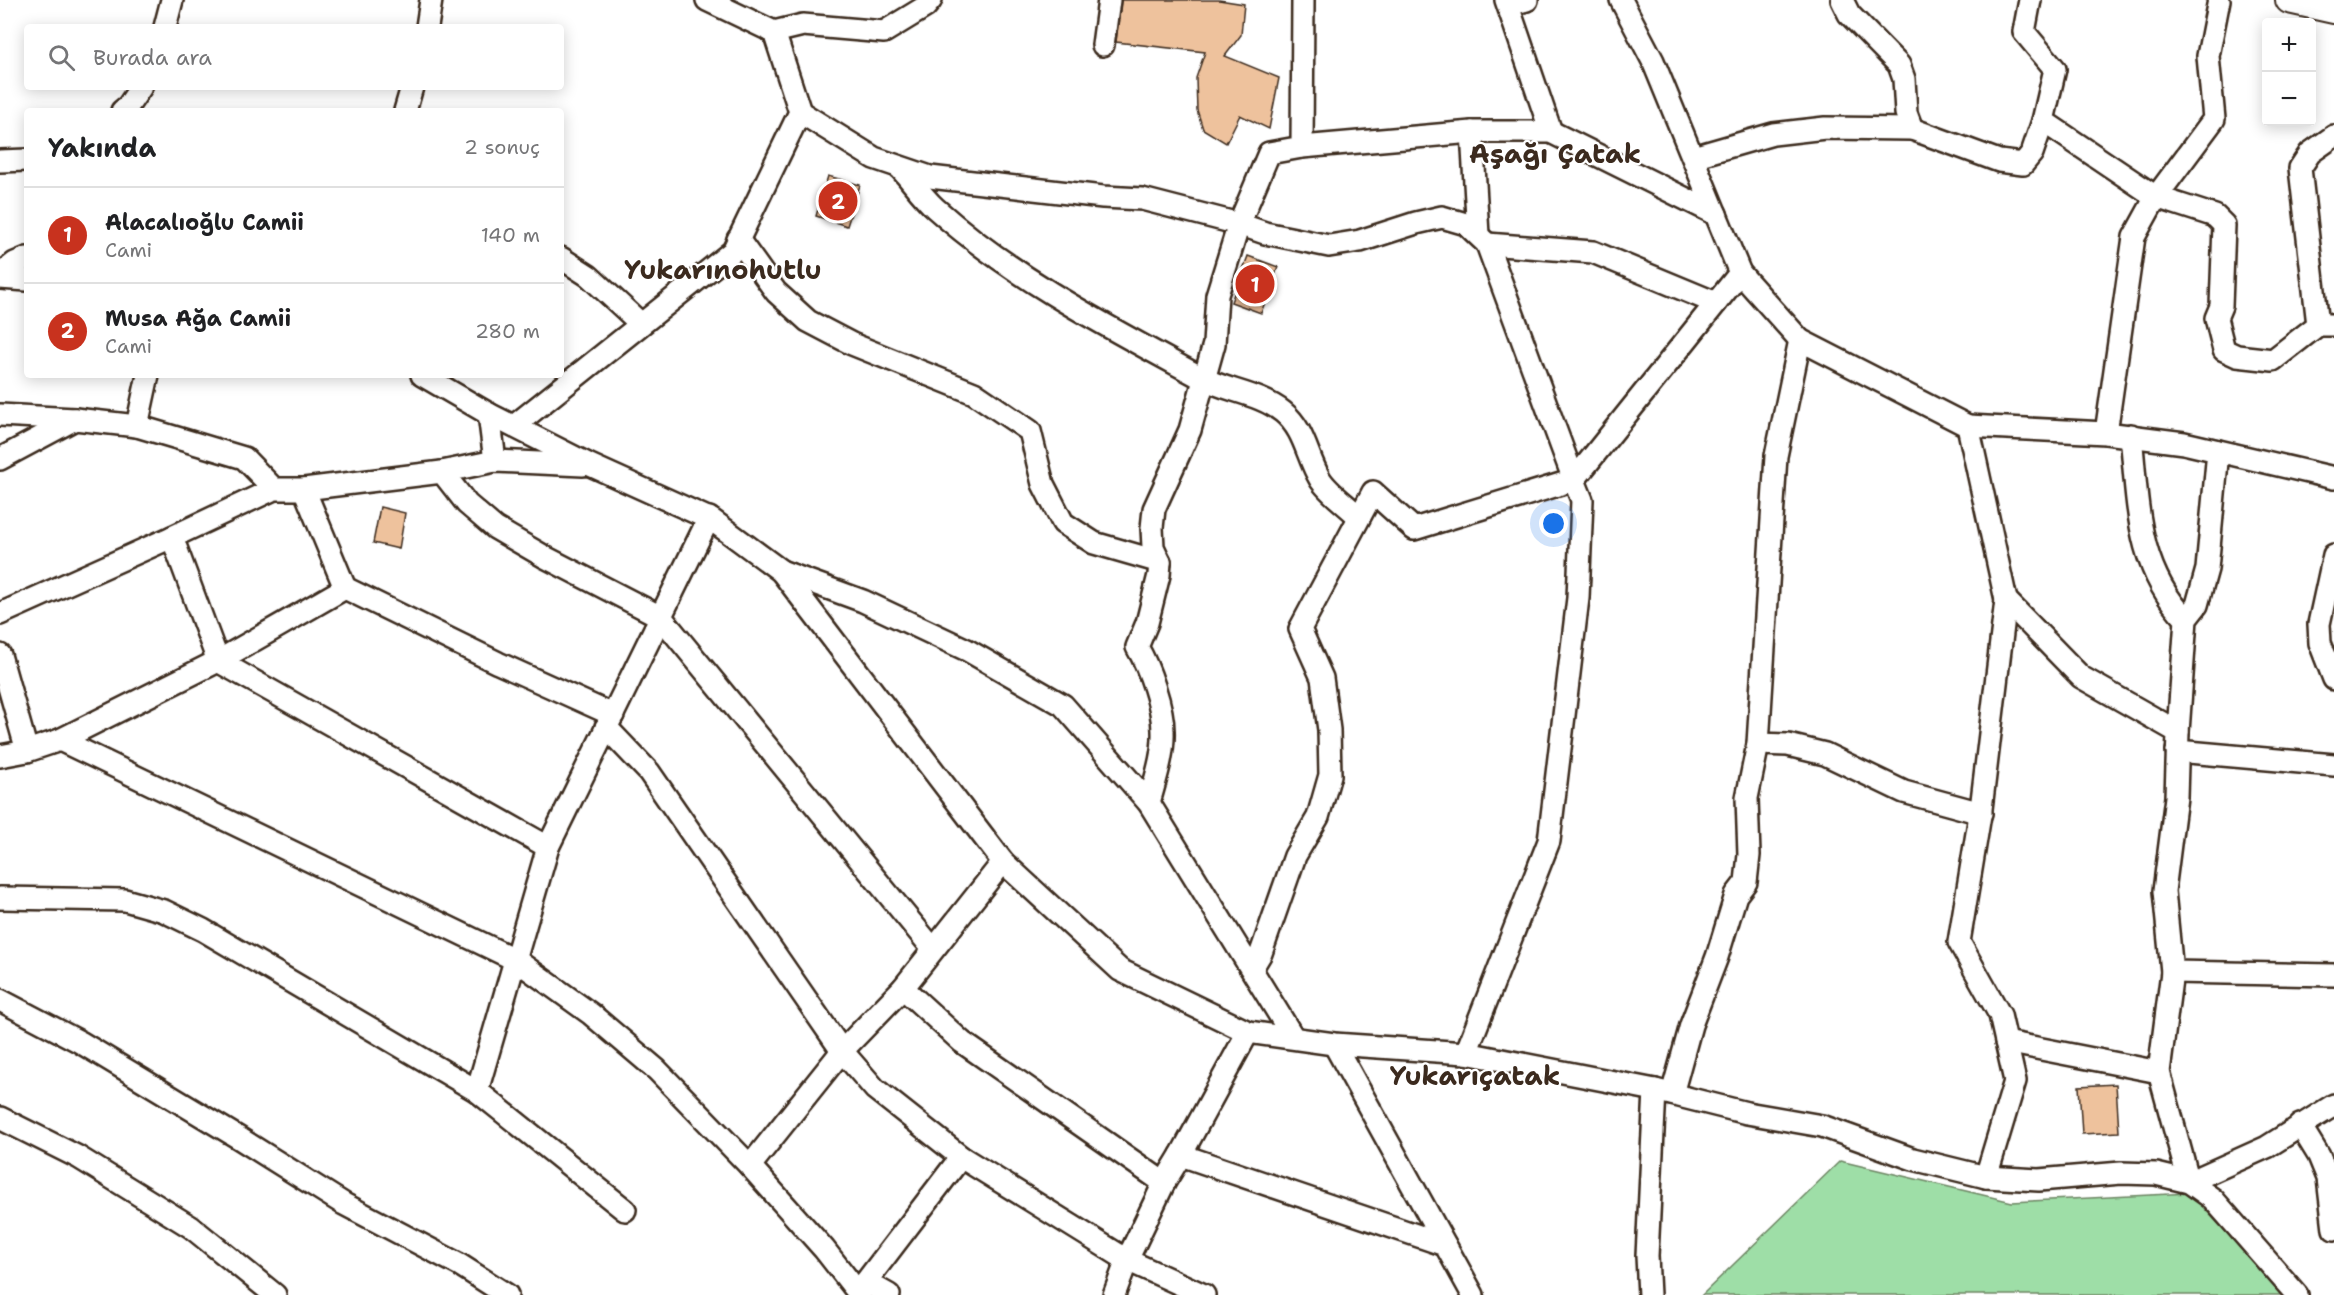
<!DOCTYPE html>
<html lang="tr">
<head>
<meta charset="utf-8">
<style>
  :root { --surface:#fff; --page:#f2f2f2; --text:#202124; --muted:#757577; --line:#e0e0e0; --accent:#c8321e }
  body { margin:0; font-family:"Shantell Sans",sans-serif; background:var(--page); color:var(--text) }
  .controls { position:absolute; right:18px; top:18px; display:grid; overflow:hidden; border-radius:6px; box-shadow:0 3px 15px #0003 }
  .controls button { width:54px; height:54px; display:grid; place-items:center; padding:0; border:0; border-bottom:2px solid var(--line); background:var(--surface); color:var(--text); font:30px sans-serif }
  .you { position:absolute; left:1554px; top:524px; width:21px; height:21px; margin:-15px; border:4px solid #fff; border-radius:50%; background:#1a73e8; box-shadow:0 0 0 9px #1a73e833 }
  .badge { display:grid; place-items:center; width:39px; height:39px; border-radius:50%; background:var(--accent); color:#fff; font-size:20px; font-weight:700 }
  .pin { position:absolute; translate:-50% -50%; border:3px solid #fff; box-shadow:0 2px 6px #0006 }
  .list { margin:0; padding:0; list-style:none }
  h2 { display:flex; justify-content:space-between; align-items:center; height:78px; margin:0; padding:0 24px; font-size:26px }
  h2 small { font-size:20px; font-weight:400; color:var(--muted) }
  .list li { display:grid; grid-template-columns:39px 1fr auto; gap:18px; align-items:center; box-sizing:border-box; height:96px; padding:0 24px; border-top:2px solid var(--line) }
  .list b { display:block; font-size:22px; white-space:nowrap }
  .list p { margin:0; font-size:20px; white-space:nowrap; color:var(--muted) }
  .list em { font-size:20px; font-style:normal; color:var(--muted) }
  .icon { flex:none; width:33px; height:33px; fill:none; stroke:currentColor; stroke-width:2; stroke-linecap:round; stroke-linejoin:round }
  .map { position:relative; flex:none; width:2334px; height:1295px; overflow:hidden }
  .search { position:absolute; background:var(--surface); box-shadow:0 3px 15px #0003; left:24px; top:24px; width:540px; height:66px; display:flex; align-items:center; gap:15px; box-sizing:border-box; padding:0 21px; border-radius:6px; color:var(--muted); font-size:22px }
  .panel { position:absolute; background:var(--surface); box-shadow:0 3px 15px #0003; left:24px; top:108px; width:540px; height:270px; border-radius:6px }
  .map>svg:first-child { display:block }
  .green { fill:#9edea7; stroke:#6c8462; stroke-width:1.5 }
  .building { fill:#eec29d; stroke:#3b2a1e; stroke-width:1.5 }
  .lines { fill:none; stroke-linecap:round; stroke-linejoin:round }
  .minor-casing { stroke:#3b2a1e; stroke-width:26 }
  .tertiary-casing { stroke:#3b2a1e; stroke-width:30 }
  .minor { stroke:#fff; stroke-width:21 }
  .tertiary { stroke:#fff; stroke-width:26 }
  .labels { text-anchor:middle; stroke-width:4.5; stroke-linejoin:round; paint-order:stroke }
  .district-label { font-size:27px; font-weight:bold; fill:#3b2a1e; stroke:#fff }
</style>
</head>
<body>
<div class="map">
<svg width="2334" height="1295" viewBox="0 0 2334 1295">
  <rect width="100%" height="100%" fill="#fff"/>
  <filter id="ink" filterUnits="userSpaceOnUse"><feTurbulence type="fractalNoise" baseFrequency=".0167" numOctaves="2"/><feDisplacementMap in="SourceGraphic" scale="12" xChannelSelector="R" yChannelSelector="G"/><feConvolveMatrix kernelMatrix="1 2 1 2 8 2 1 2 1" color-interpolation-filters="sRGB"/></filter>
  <g filter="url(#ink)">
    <!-- green -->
    <path class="green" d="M1840 1161 2012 1202 2190 1193 2284 1295H1702Z"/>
    <!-- building -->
    <g class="building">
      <path d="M1121 0H1219L1244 4 1241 35 1225 56 1279 78 1269 129 1240 115 1226 143 1203 129 1197 110 1196 78 1205 52 1116 42Z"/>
      <path d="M828 176 860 185 847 226 816 216Z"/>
      <path d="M1248 256 1278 267 1261 313 1231 302Z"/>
      <path d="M380 507 405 513 399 549 373 543Z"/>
      <path d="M2116 1084 2119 1132 2082 1134 2079 1086Z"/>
    </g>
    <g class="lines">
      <!-- minor casing -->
      <g class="minor-casing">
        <g id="minor">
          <path d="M707 0 774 32 803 25 884 32 925 7 931 0"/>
          <path d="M1303 0 1302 147 1269 153 1239 224 1265 233 1329 246 1360 241 1416 223 1442 217 1466 224 1487 244 1574 480 1740 273 1800 340"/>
          <path d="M1506 0 1551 132"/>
          <path d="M1621 0 1653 61 1740 273"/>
          <path d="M1842 0 1849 14 1899 65 1904 79 1906 113 1912 129 1999 161 2023 164 2032 153 2043 121"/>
          <path d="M2030 0 2024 32 2055 69 2043 121 2156 197 2134 237 2106 433 2184 443 2334 478"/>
          <path d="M2219 0 2208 56 2214 119 2156 197 2215 216 2224 225 2221 306 2216 318 2224 350 2237 356 2273 360 2318 325H2334"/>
          <path d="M1509 5 1527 0"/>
          <path d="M165 27 172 0"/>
          <path d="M427 27 431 0"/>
          <path d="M1103 45 1109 0"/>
          <path d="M122 111 128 106 141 87"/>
          <path d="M405 111 412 87"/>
          <path d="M800 112 874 158 930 177 1103 197 1142 199 1239 224 1217 295 1214 344 1190 430 1154 509 1152 528 1153 547 1160 562 1159 575 1147 623 1137 647C1149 667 1163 707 1163 731 1164 755 1155 780 1149 803"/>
          <path d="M1472 132 1478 235"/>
          <path d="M1302 147 1472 132H1551L1716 214"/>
          <path d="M1693 157 1773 134 1825 128 1912 129"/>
          <path d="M0 161 27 160"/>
          <path d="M899 167C911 180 922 196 935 208 1013 278 1108 327 1200 377 1226 391 1259 393 1283 412 1305 430 1306 455 1320 479 1329 493 1347 505 1359 517"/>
          <path d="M738 239 776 292 808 321 852 344 974 393 1030 431 1043 484 1063 523 1094 543 1160 562"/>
          <path d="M1487 244 1593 252 1716 303"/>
          <path d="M561 258 589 276 641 324"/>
          <path d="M0 275 15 263 27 258"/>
          <path d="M0 278 27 280"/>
          <path d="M2318 325 2300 168 2310 153 2334 136"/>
          <path d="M422 375 489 414 495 461"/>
          <path d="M489 414 590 465 712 520 781 571 1003 862 1120 970 1248 1032 1334 1044 1466 1053 1655 1090 1747 1113 1822 1126 1913 1159 1986 1177 2015 1081 2000 1015 1959 942 1981 809 2006 600 2081 677 2178 732 2176 797 2164 891 2172 972 2159 1072 2189 1182 2267 1147 2334 1105"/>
          <path d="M0 415 75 419"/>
          <path d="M137 426 148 375"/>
          <path d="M514 426 733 251 800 112 774 32"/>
          <path d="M1968 426 2106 433"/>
          <path d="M2131 435C2138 503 2136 567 2186 619"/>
          <path d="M0 459 75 419 137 426 244 458 274 489H304L442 472 495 461 583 465"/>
          <path d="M442 472 467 504 495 528 545 557 661 617 933 949"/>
          <path d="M274 489 172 537 218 661 345 588 498 663 613 715"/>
          <path d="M304 489 345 588"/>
          <path d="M2334 555 2319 624 2320 643 2334 679"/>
          <path d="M781 571 863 601 967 650 1063 705 1149 803 1293 1037"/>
          <path d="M0 614 172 537"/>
          <path d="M0 655 27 751 60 740"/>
          <path d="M606 727 649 772 842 1051 875 1089 961 1157 1127 1260 1204 1295"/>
          <path d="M2178 732 2186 619 2197 605 2207 569 2218 451"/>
          <path d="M1758 744 1788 745 1825 754 1904 792 1981 813"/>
          <path d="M2177 751 2334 765"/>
          <path d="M0 756 27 751"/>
          <path d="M548 847 218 661 60 740 516 960 591 1014 657 1070 750 1166 824 1249 860 1295"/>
          <path d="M0 898 125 900 164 911 203 930 477 1091 625 1210"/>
          <path d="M1252 968 1261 953 1295 856 1318 817 1330 775 1329 730 1322 678 1300 629 1373 492 1414 529 1574 480 1582 500 1578 598 1549 841 1466 1053"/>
          <path d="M2172 972 2334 975"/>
          <path d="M903 988 962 1042 1164 1183 1127 1260 1114 1295"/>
          <path d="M0 1000 80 1042 239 1138 344 1204 460 1265 507 1295"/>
          <path d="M2006 1042 2159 1072"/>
          <path d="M1334 1044 1473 1295"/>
          <path d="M477 1091 548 847 709 518"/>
          <path d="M1672 1094 1691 1025 1717 957 1736 895 1746 882 1749 855 1747 798 1758 744 1776 456 1800 340 1968 426 2006 600"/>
          <path d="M0 1118 78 1157 191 1227 275 1295"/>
          <path d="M2300 1125 2319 1156 2328 1178 2334 1229"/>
          <path d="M1181 1155 1248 1032"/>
          <path d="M750 1166 842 1051 903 988 1003 862"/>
          <path d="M1986 1177 2039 1180 2121 1173 2156 1174 2189 1182 2213 1199 2297 1295"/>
          <path d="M1164 1183 1181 1155 1445 1245"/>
          <path d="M866 1282 889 1295"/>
          <path d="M858 1292 961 1157"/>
          <path d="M1649 1295 1647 1256 1655 1090"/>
        </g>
      </g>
      <!-- tertiary casing -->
      <g class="tertiary-casing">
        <path id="tertiary" d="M2289 0 2334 10"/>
      </g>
      <!-- minor -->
      <use href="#minor" class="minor"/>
      <!-- tertiary -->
      <use href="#tertiary" class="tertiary"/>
    </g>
  </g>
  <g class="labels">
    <!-- district labels -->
    <g class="district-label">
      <text x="1555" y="163">Aşağı Çatak</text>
      <text x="723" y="279">Yukarınohutlu</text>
      <text x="1475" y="1085">Yukarıçatak</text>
    </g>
  </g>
</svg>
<div class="controls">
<button>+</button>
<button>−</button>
</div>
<div class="you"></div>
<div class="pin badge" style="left:1255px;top:284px">1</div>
<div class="pin badge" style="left:838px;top:201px">2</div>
<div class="search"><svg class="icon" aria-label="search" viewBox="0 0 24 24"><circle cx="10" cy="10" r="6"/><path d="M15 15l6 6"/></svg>Burada ara</div>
<section class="panel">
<h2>Yakında<small>2 sonuç</small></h2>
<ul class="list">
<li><span class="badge">1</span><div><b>Alacalıoğlu Camii</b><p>Cami</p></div><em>140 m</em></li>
<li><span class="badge">2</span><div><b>Musa Ağa Camii</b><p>Cami</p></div><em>280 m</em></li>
</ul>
</section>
</div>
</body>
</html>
